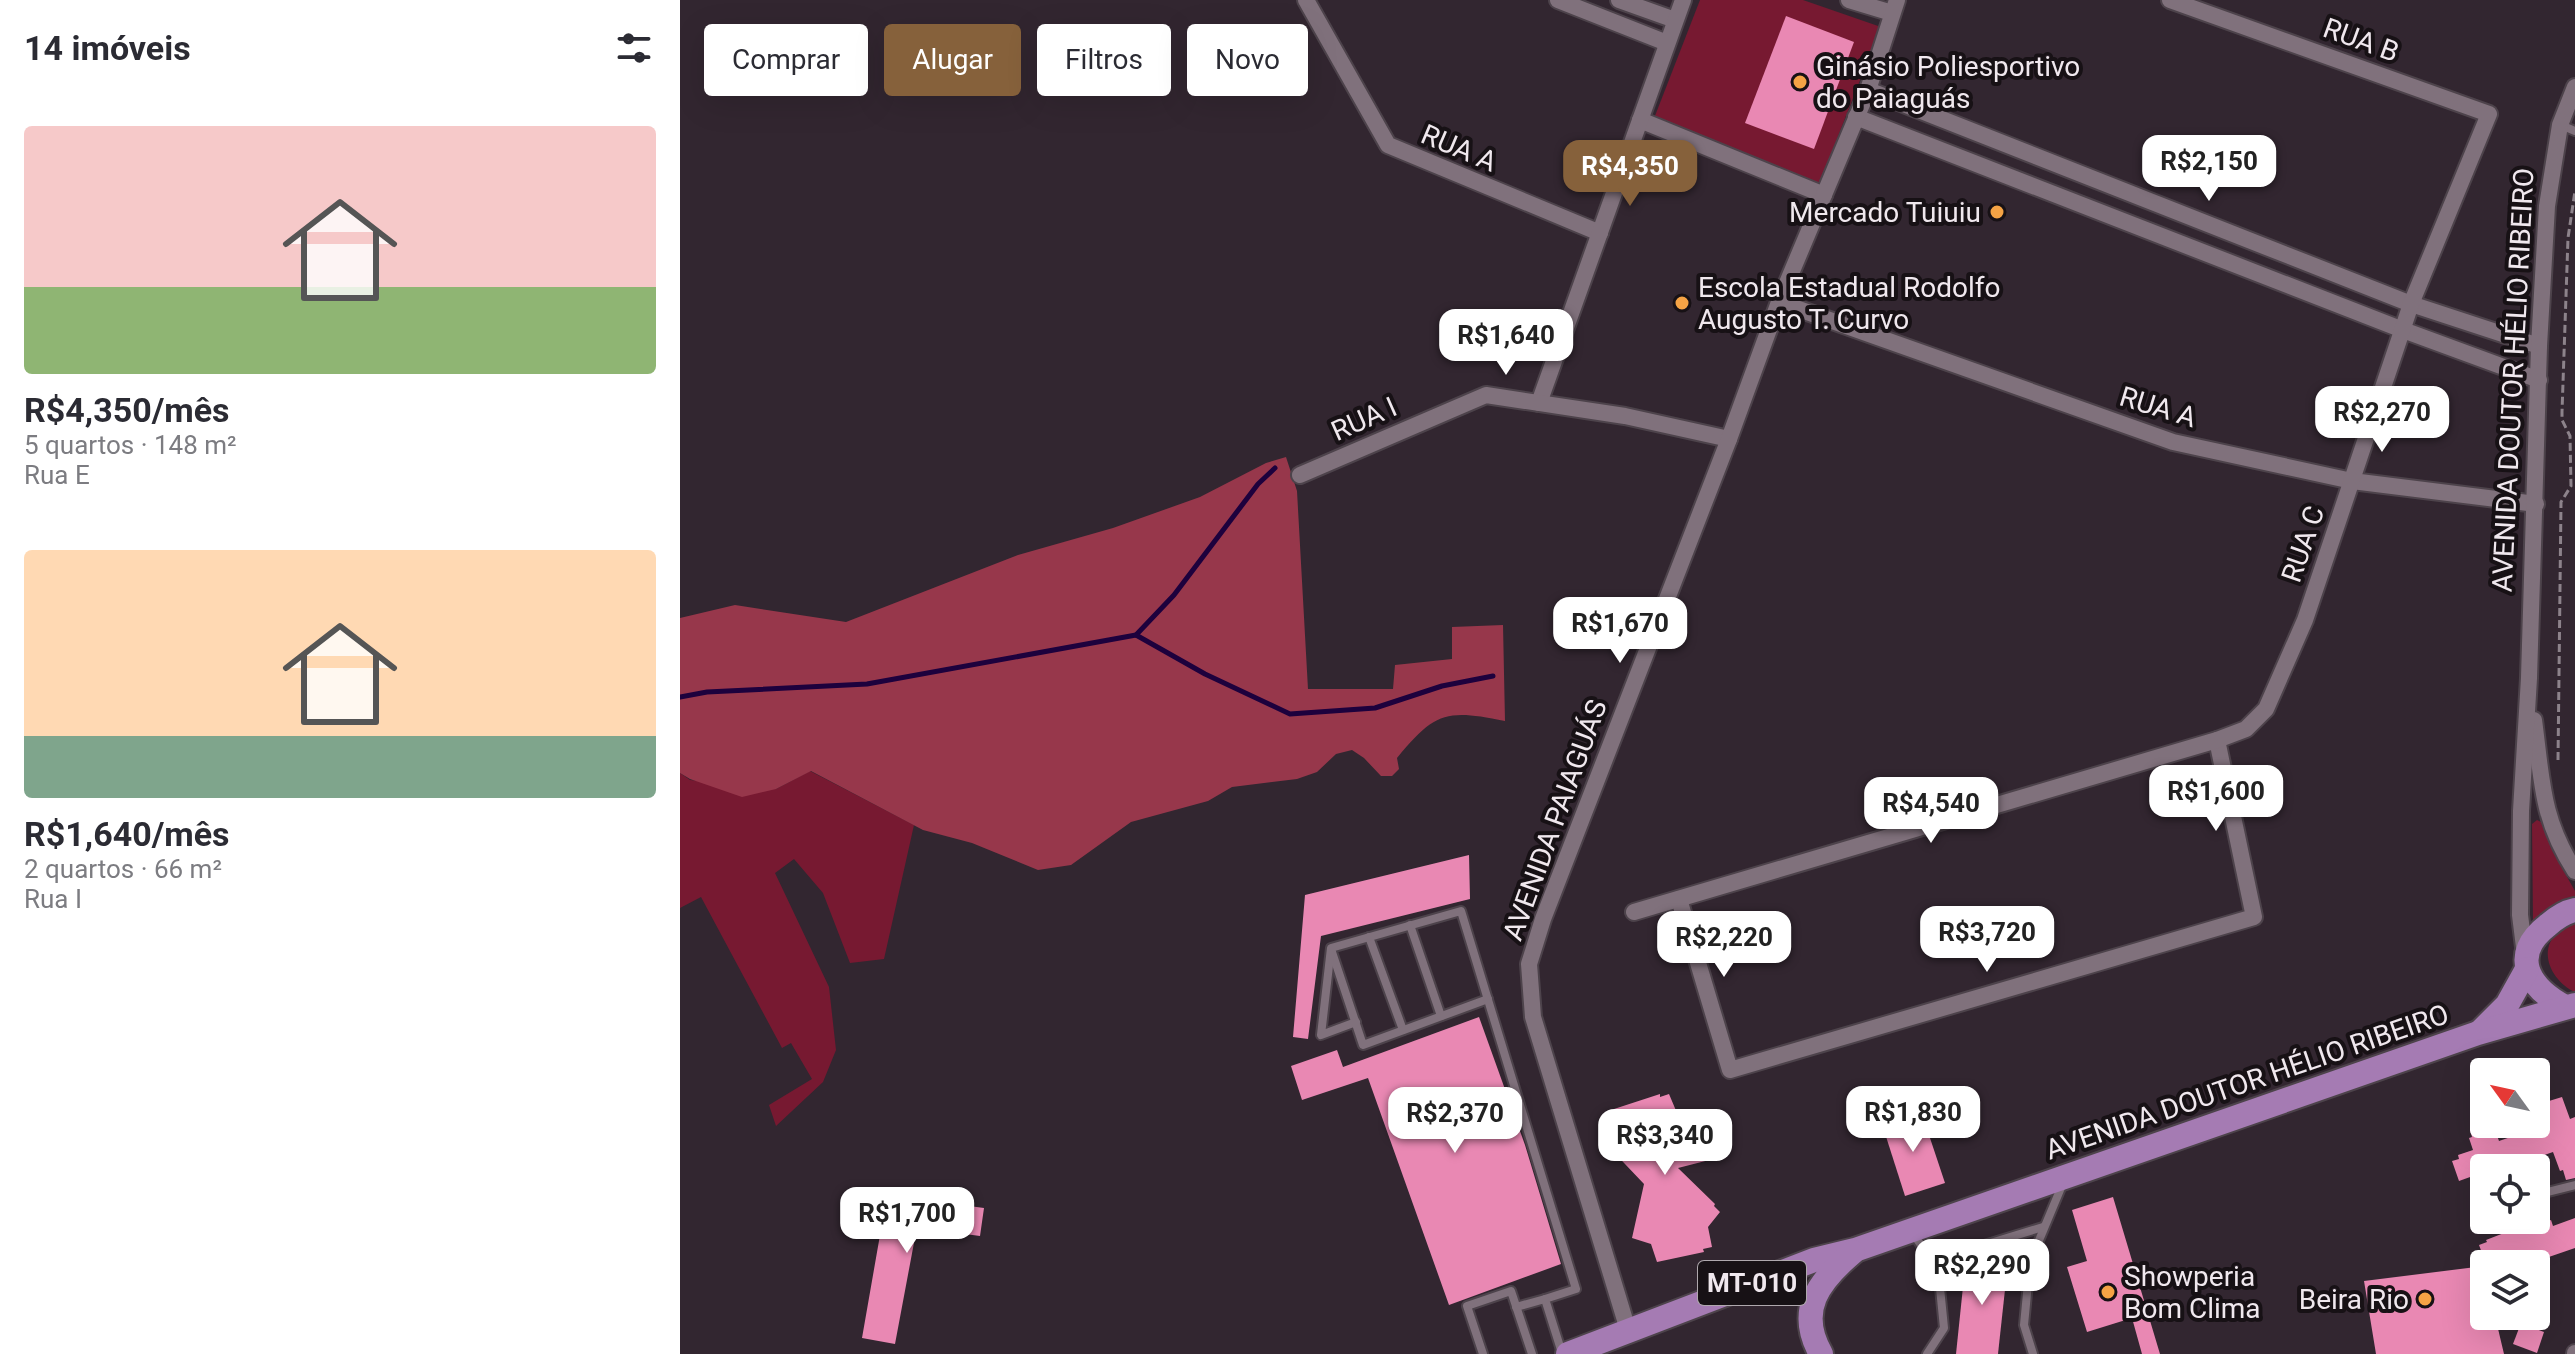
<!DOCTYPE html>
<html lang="pt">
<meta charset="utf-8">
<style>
body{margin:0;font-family:Roboto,sans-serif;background:#f7f7f7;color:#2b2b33;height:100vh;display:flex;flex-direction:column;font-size:30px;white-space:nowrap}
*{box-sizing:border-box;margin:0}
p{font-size:26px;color:#7c7c81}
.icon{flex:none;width:44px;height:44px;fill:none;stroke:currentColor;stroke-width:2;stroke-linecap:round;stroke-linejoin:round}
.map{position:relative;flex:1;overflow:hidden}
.side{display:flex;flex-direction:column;background:#fff;width:680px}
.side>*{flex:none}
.hud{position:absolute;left:24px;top:24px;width:760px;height:72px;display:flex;gap:16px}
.needle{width:52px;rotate:303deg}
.buttons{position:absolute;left:1790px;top:1058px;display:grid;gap:16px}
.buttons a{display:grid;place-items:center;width:80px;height:80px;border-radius:8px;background:#fff;box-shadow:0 8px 32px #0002;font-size:40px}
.price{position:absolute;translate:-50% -68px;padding:0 18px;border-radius:16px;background:#fff;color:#222;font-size:26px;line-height:52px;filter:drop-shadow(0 2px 4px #0008)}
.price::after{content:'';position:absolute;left:50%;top:48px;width:24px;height:18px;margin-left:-12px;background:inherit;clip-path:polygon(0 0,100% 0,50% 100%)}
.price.current{background:#86613b;color:#fff}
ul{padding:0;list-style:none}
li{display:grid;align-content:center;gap:16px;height:424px;padding:0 24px}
li span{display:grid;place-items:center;height:248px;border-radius:8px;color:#555}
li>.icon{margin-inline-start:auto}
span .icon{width:144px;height:144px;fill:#fffc;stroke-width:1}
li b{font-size:34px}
h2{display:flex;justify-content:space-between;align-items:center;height:96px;padding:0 24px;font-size:34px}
.tag{padding:0 28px;border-radius:8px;background:#fff;box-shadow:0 8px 32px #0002;font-size:28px;line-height:72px}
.tag.current{background:#86613b;color:#fff}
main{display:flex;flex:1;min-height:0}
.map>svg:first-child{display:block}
</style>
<main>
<section class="side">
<h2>14 imóveis<svg class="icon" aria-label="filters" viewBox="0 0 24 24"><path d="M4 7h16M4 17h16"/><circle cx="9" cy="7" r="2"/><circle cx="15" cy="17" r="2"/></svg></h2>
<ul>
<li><span style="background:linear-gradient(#f6c9c9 65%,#8fb573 0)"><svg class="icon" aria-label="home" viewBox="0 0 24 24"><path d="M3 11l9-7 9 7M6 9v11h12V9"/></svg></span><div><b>R$4,350/mês</b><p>5 quartos · 148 m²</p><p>Rua E</p></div></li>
<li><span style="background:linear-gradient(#ffd9b3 75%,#7fa58c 0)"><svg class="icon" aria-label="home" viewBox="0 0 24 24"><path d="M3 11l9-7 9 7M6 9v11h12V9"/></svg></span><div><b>R$1,640/mês</b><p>2 quartos · 66 m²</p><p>Rua I</p></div></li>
</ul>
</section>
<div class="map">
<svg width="1895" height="1354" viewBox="0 0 1895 1354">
<rect width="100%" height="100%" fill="#322630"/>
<g fill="#771931">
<polygon points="1020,0 1123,0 1201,27 1138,187 973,121"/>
<polygon points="130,771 234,825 204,959 170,963 143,893 114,859 95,873 149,987 156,1050 143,1082 96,1126 89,1105 132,1079 111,1043 102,1048 21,897 0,908 0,773 10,780 96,789"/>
<polygon points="1857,820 1861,822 1873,852 1895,891 1895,897 1874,906 1853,922 1852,824"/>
<path d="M1895,920v72c-22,-10 -39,-40 -17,-60 5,-5 12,-8 17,-12z"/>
</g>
<path fill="#97374b" d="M606,457l11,34 11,198h85l2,-24 57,-6v-32l51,-2 2,96c-59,-12 -70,-9 -108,37l2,11 -7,7h-11l-17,-18 -12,-8 -16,4 -19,18 -20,7 -65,8 -24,14 -77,21 -60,43 -33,5 -66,-27 -49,-13 -112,-59 -35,18 -34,8 -52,-18 -10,-6v-155l55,-13 111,17 172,-67 95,-27 87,-31 66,-34z"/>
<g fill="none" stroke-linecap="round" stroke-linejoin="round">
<g stroke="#1d013d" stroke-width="5">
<polyline points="456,635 494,595 578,484 595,468"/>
<polyline points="0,697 27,692 187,684 456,635 525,674 610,714 695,708 762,686 813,676"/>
</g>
</g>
<g fill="#e988b3">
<polygon points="1106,16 1174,42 1134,149 1065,123"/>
<polygon points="789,855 790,899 641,936 628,1039 613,1037 625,895"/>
<polygon points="799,1017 845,1145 881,1264 769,1305 688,1078 622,1100 611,1066 657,1050 663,1067"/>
<polygon points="980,1094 980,1097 989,1094 997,1113 1014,1118 1008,1150 1032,1143 1043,1148 1037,1158 998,1168 1035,1204 1034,1206 1040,1212 1028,1227 1032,1247 1023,1249 1024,1252 977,1262 971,1244 952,1238 964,1184 926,1144 938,1129 934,1109"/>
<polygon points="1882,1097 1890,1119 1895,1117 1895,1178 1886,1180 1883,1170 1880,1171 1873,1152 1826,1168 1804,1168 1804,1172 1779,1181 1772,1161 1779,1159 1778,1155 1793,1150 1789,1138 1792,1137 1790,1130 1813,1124 1819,1141 1863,1126 1859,1104"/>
<polygon points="1241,1111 1265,1183 1225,1196 1202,1124"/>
<polygon points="207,1195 304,1208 300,1236 240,1228 239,1233 236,1232 215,1344 182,1338"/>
<polygon points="1433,1197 1480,1354 1462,1354 1452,1318 1407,1332 1387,1267 1407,1261 1392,1210"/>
<polygon points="1895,1218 1895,1248 1863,1259 1865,1264 1806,1264 1799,1245 1807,1242 1806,1240 1824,1233 1820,1220 1862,1220 1863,1223 1871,1220 1873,1226"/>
<polygon points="1286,1258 1328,1262 1318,1354 1276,1354"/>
<polygon points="1804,1266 1804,1316 1815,1316 1824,1354 1696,1354 1684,1281"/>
<polygon points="1841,1323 1864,1332 1857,1353 1833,1344"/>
</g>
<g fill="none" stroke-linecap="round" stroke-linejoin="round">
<g stroke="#4d434b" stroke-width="12">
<g id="service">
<polyline points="1881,125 1895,131"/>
<polyline points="730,925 761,1016"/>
<polyline points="689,937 723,1030"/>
<polyline points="652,952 683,1045 808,999"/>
<polyline points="676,1022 641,1035 651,948 781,911 896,1289 865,1299 882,1353"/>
<polyline points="1856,1195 1895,1185"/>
<polyline points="1234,1235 1252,1261 1260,1288 1264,1328 1247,1354"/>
<polyline points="1252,1261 1363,1227"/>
<polyline points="836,1307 865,1299"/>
<polyline points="803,1354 787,1306 831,1291 852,1354"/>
<polyline points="1353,1354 1344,1325 1350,1262 1383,1183"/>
</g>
</g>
<g stroke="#4d434b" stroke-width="20">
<g id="minor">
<polyline points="626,0 708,145 920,233"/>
<polyline points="878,0 987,43"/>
<polyline points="939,0 995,20"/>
<polyline points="1169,0 1212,13"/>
<polyline points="1188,90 1731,304 1859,346"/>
<polyline points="1176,117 1723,330 1859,380"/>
<polyline points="960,120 1144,195"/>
<polyline points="1099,302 1493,442 1672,481 1856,504"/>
<polyline points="859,403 1003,0"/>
<polyline points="620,475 806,395 945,416 1049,439"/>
<path d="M1854,720c8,59 7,99 41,151"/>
<polyline points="999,899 1050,1070 1574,917 1537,740"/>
<polyline points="954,912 1537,740 1566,729 1586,709 1625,620 1731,304 1809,114 1490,0"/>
<polyline points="1845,955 1840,915 1841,811 1849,678 1859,346 1867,206 1880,125 1895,87"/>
<polyline points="948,1330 853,1017 849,964 863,919 1049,439 1099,302 1188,90 1217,0"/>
<polyline points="1895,1354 1895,1353"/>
</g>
</g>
<g stroke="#4d434b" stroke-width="28">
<g id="primary">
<path d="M1885,1007c-37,-20 -56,-52 -17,-82 8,-7 17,-13 27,-15"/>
<polyline points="1801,1031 1827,1005 1847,969"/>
<polyline points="888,1354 1134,1260 1175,1250 1798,1033 1895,1005"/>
<path d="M1141,1354c-25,-44 -2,-73 32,-102"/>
</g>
</g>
<polyline stroke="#8d838b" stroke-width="3" stroke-dasharray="8 4" stroke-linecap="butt" points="1878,760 1881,502 1891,486 1890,436 1882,420 1882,412 1888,238 1895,191"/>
<use href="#service" stroke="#80717c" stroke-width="8"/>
<use href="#minor" stroke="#80717c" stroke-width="16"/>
<use href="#primary" stroke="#a57bb3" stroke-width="24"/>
</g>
<g fill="#f5a345" stroke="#171115" stroke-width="3">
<circle cx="1120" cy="82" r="8"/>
<circle cx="1317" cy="212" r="8"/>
<circle cx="1002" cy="303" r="8"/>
<circle cx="1428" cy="1292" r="8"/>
<circle cx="1745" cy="1299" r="8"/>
</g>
<g text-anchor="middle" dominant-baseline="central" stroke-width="8" stroke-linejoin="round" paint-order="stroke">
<rect fill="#171115" stroke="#afa8ad" stroke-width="2" x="1018" y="1261" width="108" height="44" rx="6"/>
<g font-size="26" font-weight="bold" fill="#f0e8ee">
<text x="1072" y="1283">MT-010</text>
</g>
<g font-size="28" fill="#f0e8ee" stroke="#171115">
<text transform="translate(1681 40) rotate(20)">RUA B</text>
<text transform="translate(779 148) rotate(23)">RUA A</text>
<text transform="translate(1833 380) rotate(-87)">AVENIDA DOUTOR HÉLIO RIBEIRO</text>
<text transform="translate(1478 407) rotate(17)">RUA A</text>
<text transform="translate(684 419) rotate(-24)">RUA I</text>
<text transform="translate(1623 544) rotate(-71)">RUA C</text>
<text transform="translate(875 820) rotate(-70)">AVENIDA PAIAGUÁS</text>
<text transform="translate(1567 1082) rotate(-19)">AVENIDA DOUTOR HÉLIO RIBEIRO</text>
</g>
<g font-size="28" fill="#f0e8ee" stroke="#171115" text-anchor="start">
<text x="1136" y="66">Ginásio Poliesportivo<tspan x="1136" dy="32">do Paiaguás</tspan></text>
<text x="1301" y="212" text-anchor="end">Mercado Tuiuiu</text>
<text x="1018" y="287">Escola Estadual Rodolfo<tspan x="1018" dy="32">Augusto T. Curvo</tspan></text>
<text x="1444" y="1276">Showperia<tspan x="1444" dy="32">Bom Clima</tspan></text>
<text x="1729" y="1299" text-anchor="end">Beira Rio</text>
</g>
</g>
</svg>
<div class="buttons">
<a><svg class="needle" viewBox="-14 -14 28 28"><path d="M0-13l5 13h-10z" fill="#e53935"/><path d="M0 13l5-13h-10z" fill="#7c7c81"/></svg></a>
<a><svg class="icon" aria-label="locate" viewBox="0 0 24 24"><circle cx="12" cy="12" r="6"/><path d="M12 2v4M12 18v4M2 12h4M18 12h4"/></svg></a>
<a><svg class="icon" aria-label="layers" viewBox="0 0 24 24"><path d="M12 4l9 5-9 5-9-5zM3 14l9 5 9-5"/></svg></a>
</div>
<b class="price" style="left:1529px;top:203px">R$2,150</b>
<b class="price current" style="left:950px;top:208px">R$4,350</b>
<b class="price" style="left:826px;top:377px">R$1,640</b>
<b class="price" style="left:1702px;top:454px">R$2,270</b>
<b class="price" style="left:940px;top:665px">R$1,670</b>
<b class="price" style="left:1536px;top:833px">R$1,600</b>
<b class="price" style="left:1251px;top:845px">R$4,540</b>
<b class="price" style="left:1307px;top:974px">R$3,720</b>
<b class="price" style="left:1044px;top:979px">R$2,220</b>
<b class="price" style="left:1233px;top:1154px">R$1,830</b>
<b class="price" style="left:775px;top:1155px">R$2,370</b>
<b class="price" style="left:985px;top:1177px">R$3,340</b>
<b class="price" style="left:227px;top:1255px">R$1,700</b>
<b class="price" style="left:1302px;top:1307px">R$2,290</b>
<div class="hud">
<a class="tag">Comprar</a>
<a class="tag current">Alugar</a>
<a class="tag">Filtros</a>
<a class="tag">Novo</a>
</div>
</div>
</main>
